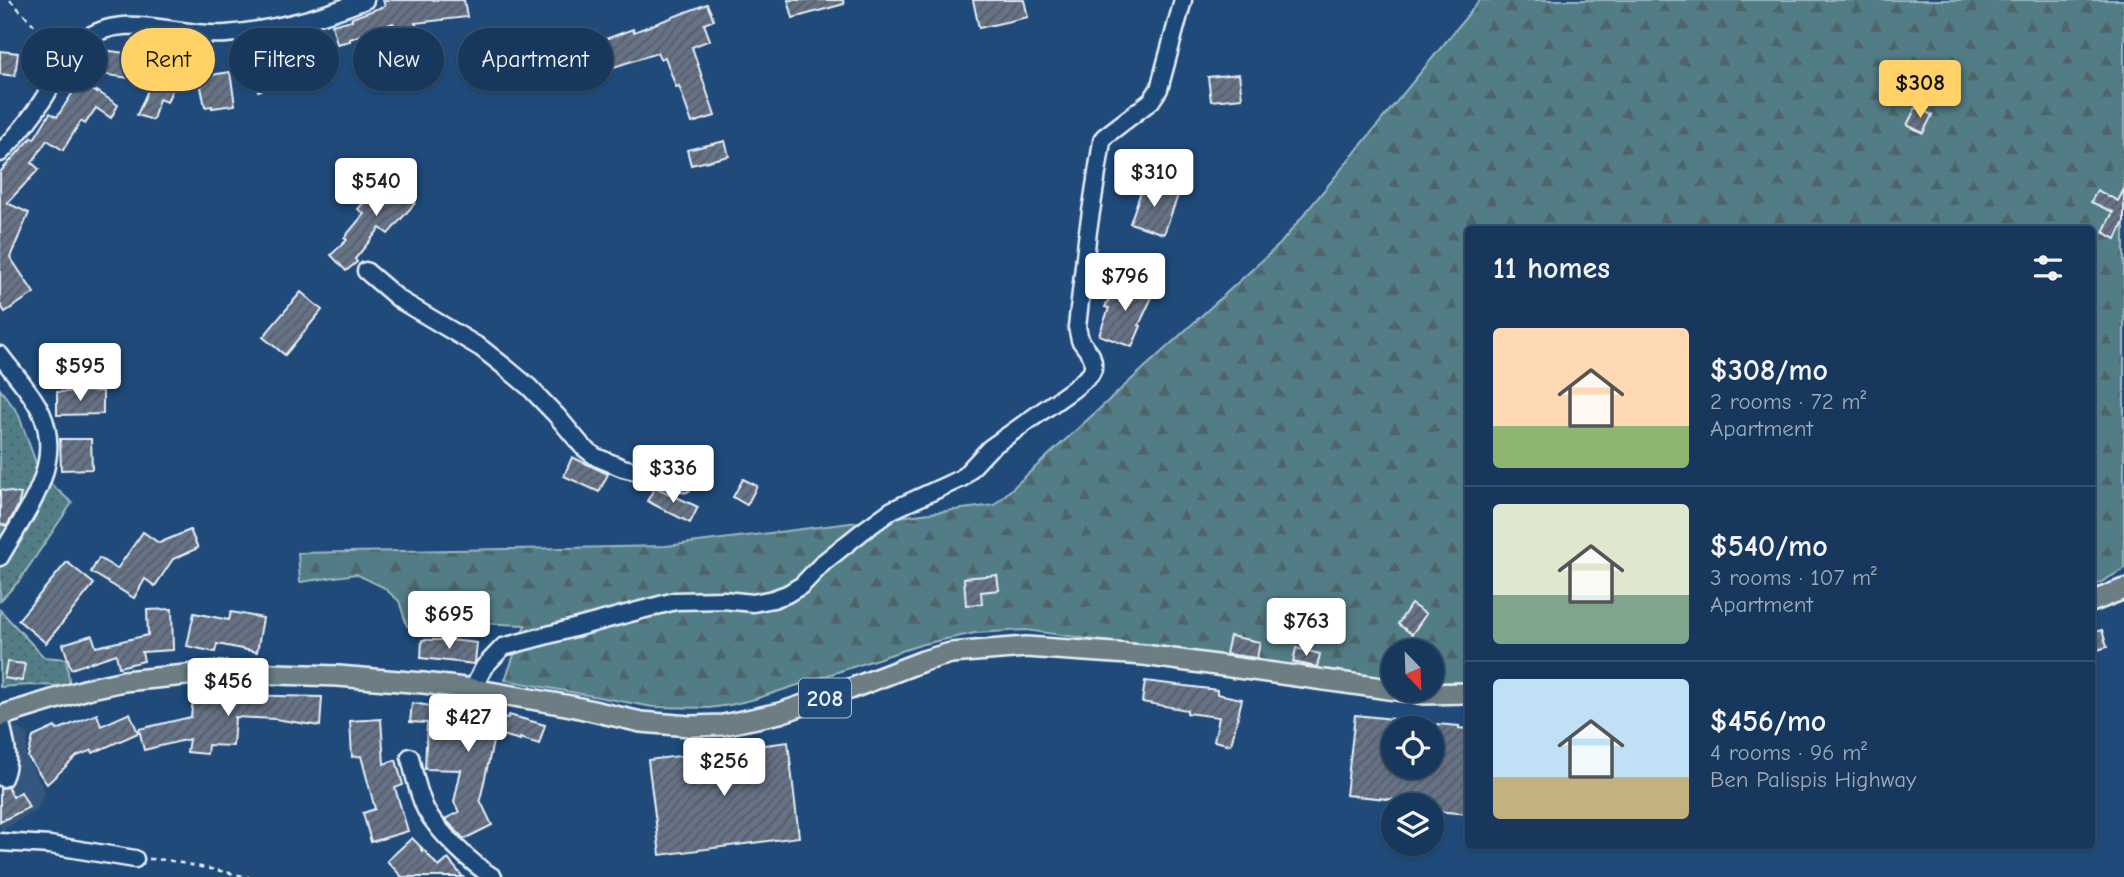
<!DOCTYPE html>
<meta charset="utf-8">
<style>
body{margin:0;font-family:"Comic Neue",sans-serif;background:#244365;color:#f1f3f6;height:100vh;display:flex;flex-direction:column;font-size:26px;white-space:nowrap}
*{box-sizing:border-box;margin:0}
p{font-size:23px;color:#9eacbb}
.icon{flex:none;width:38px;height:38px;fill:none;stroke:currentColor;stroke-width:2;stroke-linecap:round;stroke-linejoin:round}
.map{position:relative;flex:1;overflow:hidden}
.drawer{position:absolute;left:1465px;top:226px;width:630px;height:623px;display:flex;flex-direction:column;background:#17385c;border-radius:7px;box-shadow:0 2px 5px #0004,0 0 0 2px #365272}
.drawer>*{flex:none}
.guide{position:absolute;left:21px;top:28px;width:665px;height:63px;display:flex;gap:14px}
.needle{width:46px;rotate:157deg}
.buttons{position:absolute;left:1381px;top:639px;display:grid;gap:14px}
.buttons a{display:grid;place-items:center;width:63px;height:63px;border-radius:50%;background:#17385c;box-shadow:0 2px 5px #0004,0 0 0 2px #365272;font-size:35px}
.price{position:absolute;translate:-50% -60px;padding:0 16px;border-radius:7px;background:#fff;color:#222;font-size:23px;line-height:46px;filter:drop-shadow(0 2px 4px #0008)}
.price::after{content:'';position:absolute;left:50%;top:42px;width:21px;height:16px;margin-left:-10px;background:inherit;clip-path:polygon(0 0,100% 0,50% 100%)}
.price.active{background:#ffd166;color:#111}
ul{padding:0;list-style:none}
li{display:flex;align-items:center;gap:21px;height:175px;padding:0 28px}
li+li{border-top:2px solid #365272}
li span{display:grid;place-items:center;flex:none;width:196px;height:140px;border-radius:7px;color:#555}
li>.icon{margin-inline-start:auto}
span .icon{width:84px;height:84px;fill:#fffc;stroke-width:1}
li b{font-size:30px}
h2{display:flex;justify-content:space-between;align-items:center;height:84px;padding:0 28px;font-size:30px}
.tag{padding:0 24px;border-radius:32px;background:#17385c;box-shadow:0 2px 5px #0004,0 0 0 2px #365272;font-size:24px;line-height:63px}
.tag.active{background:#ffd166;color:#111}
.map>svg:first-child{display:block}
</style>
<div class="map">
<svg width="2124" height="877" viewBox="0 0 2124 877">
<defs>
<pattern id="grass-dots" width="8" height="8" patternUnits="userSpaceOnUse" patternTransform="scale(1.75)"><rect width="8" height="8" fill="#527d86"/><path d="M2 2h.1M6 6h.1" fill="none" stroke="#4d656b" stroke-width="1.8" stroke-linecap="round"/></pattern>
<pattern id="forest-firs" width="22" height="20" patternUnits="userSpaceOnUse" patternTransform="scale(1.75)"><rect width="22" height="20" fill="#527d86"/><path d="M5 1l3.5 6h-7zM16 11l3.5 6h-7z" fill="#4d656b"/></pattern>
<pattern id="building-hatch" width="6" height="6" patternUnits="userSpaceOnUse" patternTransform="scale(1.75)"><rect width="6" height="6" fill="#667285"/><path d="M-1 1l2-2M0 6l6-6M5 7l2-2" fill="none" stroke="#565d68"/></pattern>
</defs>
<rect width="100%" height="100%" fill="#1f4a7a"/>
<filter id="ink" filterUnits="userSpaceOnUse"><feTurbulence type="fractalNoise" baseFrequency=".0143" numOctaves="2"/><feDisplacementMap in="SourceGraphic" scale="14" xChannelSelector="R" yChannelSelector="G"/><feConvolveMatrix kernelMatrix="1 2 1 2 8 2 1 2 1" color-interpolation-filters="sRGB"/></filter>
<g filter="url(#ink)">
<polygon fill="#34567d" points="15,727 28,734 26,757 45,791 38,809 0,832 0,732"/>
<g fill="url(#grass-dots)" stroke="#9db7bf" stroke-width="2">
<polygon points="0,389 18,413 40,474 72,503 19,581 0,601"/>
<polygon points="0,610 44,657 66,659 70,686 32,685 0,687"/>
</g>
<polygon fill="url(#forest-firs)" stroke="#9db7bf" stroke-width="2" points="1480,0 2124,0 2124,569 2091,588 2091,229 1468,229 1468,682 1432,683 1432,651 1393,651 1393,679 1335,674 1026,630 975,633 923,644 755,699 730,705 709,708 653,707 505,680 525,625 429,621 407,626 399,601 383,587 356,574 300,582 298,553 666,546 994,505 1280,244"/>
<g fill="url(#building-hatch)" stroke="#e8f1f8" stroke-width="2">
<polygon points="383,0 464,0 467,17 415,23 424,41 406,50 393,23 350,39 350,41 337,44 332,25 352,20 352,18 385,6"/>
<polygon points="788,0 843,0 844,4 793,18"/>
<polygon points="973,0 1024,0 1028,17 979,28"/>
<polygon points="707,4 714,20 704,24 710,40 692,47 715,116 692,123 679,86 676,87 665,57 660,59 657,53 595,73 586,46 633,29 634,32"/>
<polygon points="573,39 580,56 553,67 547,50"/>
<polygon points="267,46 271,63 266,64 273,87 258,91 246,51"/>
<polygon points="103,50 133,54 129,78 100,74"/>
<polygon points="0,51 18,53 15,76 0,74"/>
<polygon points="308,56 312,75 297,78 293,59"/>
<polygon points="230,72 235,105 212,108 212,106 205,107 199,77"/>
<polygon points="1239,74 1242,98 1211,101 1208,77"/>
<polygon points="72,75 97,93 97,91 118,105 111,118 96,108 85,124 81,121 63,150 47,140 32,163 39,169 7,203 29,213 10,257 34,293 5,312 0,304 0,172 32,137 34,139 50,113 57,117 72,94 63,87"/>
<polygon points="153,79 173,88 167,102 159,99 153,120 137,115"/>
<polygon points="1916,107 1932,115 1923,133 1907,125"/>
<polygon points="725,141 729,156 691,165 687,150"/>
<polygon points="390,172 414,193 410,198 415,203 388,234 380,228 355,259 357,262 346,271 331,255 347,240 344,238 364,214 358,209"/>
<polygon points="1144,183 1178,195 1164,234 1130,223"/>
<polygon points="2124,189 2124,222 2116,239 2103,232 2113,212 2091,202 2097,190 2118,201"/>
<polygon points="1118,279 1153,295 1139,325 1141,326 1132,347 1099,335 1109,308 1105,307"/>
<polygon points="301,292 322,310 285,355 263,337"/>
<polygon points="103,391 103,414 57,415 57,392"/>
<polygon points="60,439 91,439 92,469 61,470"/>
<polygon points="572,457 608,474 599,492 564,476"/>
<polygon points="743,479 757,486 747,505 733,497"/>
<polygon points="655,487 698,507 690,523 647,501"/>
<polygon points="0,490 21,494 18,506 7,526 0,524"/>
<polygon points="190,530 198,548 173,559 155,586 145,579 134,598 91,572 99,558 117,569 143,532 159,543"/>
<polygon points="67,562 94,584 46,643 18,620"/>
<polygon points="997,575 999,590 981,592 982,604 966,605 964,578"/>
<polygon points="1411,604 1426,614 1412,634 1398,624"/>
<polygon points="172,609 173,650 142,652 144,661 119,667 116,654 71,669 63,644 92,635 96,647 148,635 147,610"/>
<polygon points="231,612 263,618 257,652 217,644 215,652 187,646 194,613 229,620"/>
<polygon points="2102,630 2107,647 2091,652 2091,633"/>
<polygon points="1230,636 1260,642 1257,658 1226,654"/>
<polygon points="422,640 450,640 477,643 475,662 474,664 421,658"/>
<polygon points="1296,648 1320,654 1317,667 1293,662"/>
<polygon points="7,662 25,664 22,681 4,678"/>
<polygon points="1145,681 1217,690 1217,694 1242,699 1231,745 1214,741 1219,717 1187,713 1187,710 1142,702"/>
<polygon points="194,690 218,692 218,690 237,691 236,695 322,697 320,726 275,719 235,717 233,746 208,745 207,754 187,752 189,739 144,750 139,729 191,717"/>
<polygon points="412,703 508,718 509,715 545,725 539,744 520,738 520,740 495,733 480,800 492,825 464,839 445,819 459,812 454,802 461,770 425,769 427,723 410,722"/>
<polygon points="130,713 138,733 93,753 92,750 77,756 47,784 28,757 33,737 55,727 57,730 97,714 101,726"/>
<polygon points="1355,715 1393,719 1393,766 1432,766 1437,724 1459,726 1459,728 1468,729 1468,814 1436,811 1437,805 1397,805 1397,800 1346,795"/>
<polygon points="381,719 384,764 396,760 403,785 395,788 408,831 371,842 363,813 375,809 361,756 352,757 350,721"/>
<polygon points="788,742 799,837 660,855 648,760"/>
<polygon points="8,787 13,797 21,792 29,807 0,822 0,788"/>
<polygon points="412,838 420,846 422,852 422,848 439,867 448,859 463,877 402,877 387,861"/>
</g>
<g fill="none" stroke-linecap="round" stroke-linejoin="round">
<g stroke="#e8f1f8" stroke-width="21">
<g id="minor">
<path d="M0,153c17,-17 33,-37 46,-58 10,-18 19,-39 35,-53 43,-34 96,-4 145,-8 48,-4 94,-16 139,-34"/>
<polyline points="366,271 400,300 481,348 505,367 529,387 557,416 583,447 596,457 623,468 684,483"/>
<path d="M0,355c14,19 31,36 41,57 24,53 -16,101 -41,145"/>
<polyline points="473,689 484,667 503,647 675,601 723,600 753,603 773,599 787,594 802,585 824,562 863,531 892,510 962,478 990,448 1072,390 1090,375 1093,369 1093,362 1091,355 1080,340 1077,327 1088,231 1102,141 1104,137 1151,101 1159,89 1183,0"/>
<path d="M0,718c4,20 12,41 3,60"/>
<path d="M410,757c4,17 8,37 16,53 13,23 45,53 67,67"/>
<polyline points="0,842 50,845 135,859"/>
</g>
</g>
<g stroke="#e8f1f8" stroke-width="24">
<g id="major">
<polyline points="2091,602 2124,589"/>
<polyline points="0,716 91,688 124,681 217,672 338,676 423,683 473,689 571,706 641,722 690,726 723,725 780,713 850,689 923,661 951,653 1026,647 1144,655 1425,694 1468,693"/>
</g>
</g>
<g stroke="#e8f1f8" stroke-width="2.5" stroke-dasharray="5 5" stroke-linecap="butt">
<polyline points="10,0 34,25 62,42"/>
<polyline points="149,859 167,860 249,877"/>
</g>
<use href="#minor" stroke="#1f4a7a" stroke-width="16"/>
<use href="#major" stroke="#6c7e84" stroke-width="19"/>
</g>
</g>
<g text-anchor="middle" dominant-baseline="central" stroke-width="5" stroke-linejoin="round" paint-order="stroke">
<rect fill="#1f4a7a" stroke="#acbfd2" stroke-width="2" x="799" y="678.5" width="52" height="39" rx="5"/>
<g font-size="23" font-weight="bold" fill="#e8f1f8">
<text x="825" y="698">208</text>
</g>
</g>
</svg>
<div class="buttons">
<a><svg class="needle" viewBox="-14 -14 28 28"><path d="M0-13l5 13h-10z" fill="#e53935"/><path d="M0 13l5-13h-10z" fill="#9eacbb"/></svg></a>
<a><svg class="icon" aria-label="locate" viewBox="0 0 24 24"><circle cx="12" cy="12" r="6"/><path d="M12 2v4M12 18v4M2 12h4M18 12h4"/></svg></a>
<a><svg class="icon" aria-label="layers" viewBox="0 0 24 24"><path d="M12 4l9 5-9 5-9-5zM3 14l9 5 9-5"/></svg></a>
</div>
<b class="price active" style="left:1920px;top:120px">$308</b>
<b class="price" style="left:1154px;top:209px">$310</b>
<b class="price" style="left:376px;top:218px">$540</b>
<b class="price" style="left:1125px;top:313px">$796</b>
<b class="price" style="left:80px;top:403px">$595</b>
<b class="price" style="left:673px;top:505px">$336</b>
<b class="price" style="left:449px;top:651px">$695</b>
<b class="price" style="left:1306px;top:658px">$763</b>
<b class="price" style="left:228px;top:718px">$456</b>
<b class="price" style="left:468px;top:754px">$427</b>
<b class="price" style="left:724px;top:798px">$256</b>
<div class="guide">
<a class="tag">Buy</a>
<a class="tag active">Rent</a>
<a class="tag">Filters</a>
<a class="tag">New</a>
<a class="tag">Apartment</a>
</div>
<section class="drawer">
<h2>11 homes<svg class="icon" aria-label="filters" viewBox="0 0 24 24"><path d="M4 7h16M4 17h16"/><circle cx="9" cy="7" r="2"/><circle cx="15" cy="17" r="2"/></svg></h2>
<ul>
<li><span style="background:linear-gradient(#ffd9b3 70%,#8fb573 0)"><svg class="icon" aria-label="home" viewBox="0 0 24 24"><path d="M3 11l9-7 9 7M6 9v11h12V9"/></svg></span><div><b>$308/mo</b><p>2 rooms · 72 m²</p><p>Apartment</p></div></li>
<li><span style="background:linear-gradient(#dfe7d0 65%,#7fa58c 0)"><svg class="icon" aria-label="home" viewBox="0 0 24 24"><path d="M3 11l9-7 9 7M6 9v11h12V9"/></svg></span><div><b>$540/mo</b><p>3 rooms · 107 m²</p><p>Apartment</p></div></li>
<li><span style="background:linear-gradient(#bfe0f5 70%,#c2b280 0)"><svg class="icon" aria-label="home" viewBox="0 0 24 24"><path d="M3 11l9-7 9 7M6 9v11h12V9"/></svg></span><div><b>$456/mo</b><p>4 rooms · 96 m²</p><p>Ben Palispis Highway</p></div></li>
</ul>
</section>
</div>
